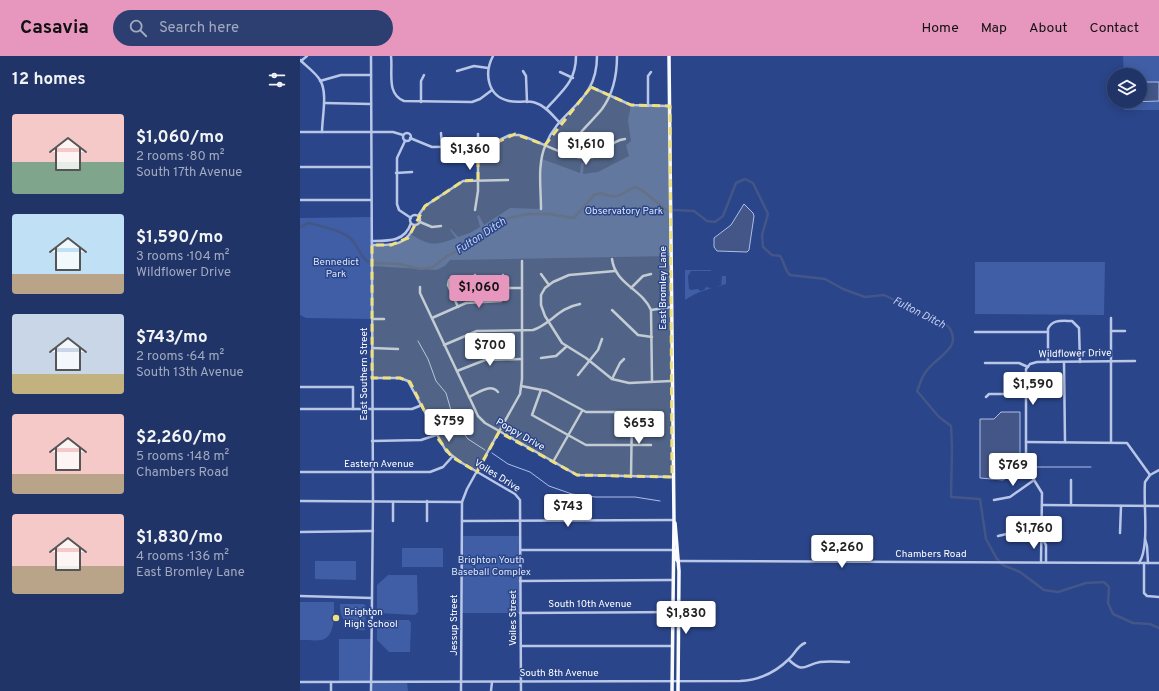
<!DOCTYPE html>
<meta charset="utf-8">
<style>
body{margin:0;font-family:Overpass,sans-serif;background:#2d3f70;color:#f1f3f6;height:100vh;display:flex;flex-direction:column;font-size:15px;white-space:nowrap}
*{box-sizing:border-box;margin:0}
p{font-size:13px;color:#a2aac0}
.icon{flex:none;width:22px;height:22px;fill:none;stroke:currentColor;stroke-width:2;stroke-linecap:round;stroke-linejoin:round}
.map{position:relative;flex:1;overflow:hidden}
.side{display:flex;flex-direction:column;background:#203467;width:300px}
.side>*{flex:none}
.controls{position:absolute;left:807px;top:12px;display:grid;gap:8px}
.controls a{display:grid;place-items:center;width:40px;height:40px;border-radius:50%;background:#203467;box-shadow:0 2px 10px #0003,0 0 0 1px #3d4f7b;font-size:20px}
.price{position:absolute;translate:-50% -34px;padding:0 9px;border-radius:4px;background:#fff;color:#222;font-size:13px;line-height:26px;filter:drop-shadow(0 1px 2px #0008)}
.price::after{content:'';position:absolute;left:50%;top:24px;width:12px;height:9px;margin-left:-6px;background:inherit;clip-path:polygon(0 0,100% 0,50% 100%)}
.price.current{background:#e797bd;color:#111}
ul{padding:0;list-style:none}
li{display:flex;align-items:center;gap:12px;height:100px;padding:0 12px}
li span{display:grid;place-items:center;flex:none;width:112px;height:80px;border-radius:4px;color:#555}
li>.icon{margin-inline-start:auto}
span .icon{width:48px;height:48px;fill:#fffc;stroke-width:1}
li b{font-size:17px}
h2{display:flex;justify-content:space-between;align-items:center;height:48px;padding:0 12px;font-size:17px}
header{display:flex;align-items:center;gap:24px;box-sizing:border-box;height:56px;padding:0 20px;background:#e797bd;color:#111}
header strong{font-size:19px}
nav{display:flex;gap:22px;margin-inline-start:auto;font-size:14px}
.search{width:280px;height:36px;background:#2d3f70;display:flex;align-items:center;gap:10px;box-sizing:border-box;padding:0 14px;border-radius:22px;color:#a2aac0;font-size:15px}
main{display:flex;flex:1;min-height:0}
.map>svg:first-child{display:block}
</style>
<header>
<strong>Casavia</strong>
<div class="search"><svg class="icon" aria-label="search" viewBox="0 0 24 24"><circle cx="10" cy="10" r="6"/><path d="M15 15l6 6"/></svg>Search here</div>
<nav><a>Home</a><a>Map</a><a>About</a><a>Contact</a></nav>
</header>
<main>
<section class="side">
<h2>12 homes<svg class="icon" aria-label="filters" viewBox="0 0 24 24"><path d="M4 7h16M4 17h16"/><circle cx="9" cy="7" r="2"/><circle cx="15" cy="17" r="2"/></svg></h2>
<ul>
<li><span style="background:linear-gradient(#f6c9c9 60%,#7fa58c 0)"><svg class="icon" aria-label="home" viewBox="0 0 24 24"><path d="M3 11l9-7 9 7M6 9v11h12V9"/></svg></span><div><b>$1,060/mo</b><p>2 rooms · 80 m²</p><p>South 17th Avenue</p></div></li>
<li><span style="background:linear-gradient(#bfe0f5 75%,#b9a48a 0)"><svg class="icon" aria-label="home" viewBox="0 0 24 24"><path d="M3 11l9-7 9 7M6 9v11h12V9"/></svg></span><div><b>$1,590/mo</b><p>3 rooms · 104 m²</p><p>Wildflower Drive</p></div></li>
<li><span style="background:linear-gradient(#c9d6e8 75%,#c2b280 0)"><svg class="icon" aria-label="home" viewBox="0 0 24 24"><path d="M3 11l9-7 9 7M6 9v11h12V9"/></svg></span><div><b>$743/mo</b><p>2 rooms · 64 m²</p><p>South 13th Avenue</p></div></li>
<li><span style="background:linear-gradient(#f6c9c9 75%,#b9a48a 0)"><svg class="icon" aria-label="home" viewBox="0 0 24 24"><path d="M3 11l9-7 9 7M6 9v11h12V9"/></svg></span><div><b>$2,260/mo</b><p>5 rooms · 148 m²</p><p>Chambers Road</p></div></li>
<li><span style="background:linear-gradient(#f6c9c9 65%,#b9a48a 0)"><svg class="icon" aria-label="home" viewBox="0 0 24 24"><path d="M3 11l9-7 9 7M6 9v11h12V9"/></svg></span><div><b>$1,830/mo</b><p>4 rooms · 136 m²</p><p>East Bromley Lane</p></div></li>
</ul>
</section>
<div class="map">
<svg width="859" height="635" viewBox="0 0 859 635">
<rect width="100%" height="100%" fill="#2a4589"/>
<g fill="#3f5ea5">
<polygon points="823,0 859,0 859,26 841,26 840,19 824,19"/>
<polygon points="824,45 836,47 859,45 859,54 824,54"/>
<path d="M331,49l39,1 2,150 -222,4 -5,6 -9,4 -64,-4v53l-66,-1 -6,-3v-97l72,-1v28l25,-1 13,-10c21,12 23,12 46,4l-6,-8 1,-1 7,8 12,-4 10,-6 -3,-11 2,-1 5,10 26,-17 31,1 1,-50 38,14 1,-10h3l-1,11 15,-2 31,-16 -3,-11 5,-4 -3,-21z"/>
<polygon points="675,206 805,206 804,259 675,258"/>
<path d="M385,214h26v1h-20l-3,5 1,13 2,1 7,-1 2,2 4,-1 2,-3 5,1 10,-2 1,-10h-5h9v8c-14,4 -28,7 -41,16z"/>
<polygon points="162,480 221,480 220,557 162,557"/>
<rect x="102" y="492" width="41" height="19"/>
<polygon points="15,505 56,505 56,524 15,523"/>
<polygon points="88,519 117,519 118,556 115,559 77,557 77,529"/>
<path d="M0,546h34c0,11 2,34 -12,38 -6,1 -15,0 -22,0z"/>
<path d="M40,548h24l2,3 -1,23c-15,2 -26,-11 -25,-26z"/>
<polygon points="86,564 109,564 111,567 110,596 89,596 77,584 77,566"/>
<polygon points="39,583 72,583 71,626 107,626 108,635 71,635 71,626 39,626"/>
</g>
<g fill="#435687" stroke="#adbfe8">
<polygon points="840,26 859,26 859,45 831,46 830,45 840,45 840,36 843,33 840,30"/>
<polygon points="444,148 453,157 454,160 449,194 447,196 417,195 414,191 414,182 431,169"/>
<polygon points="701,356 720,356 720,412 703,424 680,422 680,363 694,363"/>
</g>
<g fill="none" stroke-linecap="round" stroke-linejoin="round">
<g stroke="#adbfe8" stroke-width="1">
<polyline points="118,285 128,303 136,325 146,337 152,358 158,370 168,383 185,394"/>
<polyline points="192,397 208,408 230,416 249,430 272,438 295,441 335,441 360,445"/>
<polyline points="730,411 791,411"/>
</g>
<g stroke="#435687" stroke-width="2.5">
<path d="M374,154l20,1 13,10 8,1 8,-6 13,-33 9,-4 8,4 15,31 -6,21 1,12 9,8 8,1c5,6 4,14 10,19l35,4 18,10 22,8 19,-2 64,31c17,23 -14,31 -23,47 -4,5 -5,12 -8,18l22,26 12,9 1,21 -1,50 29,2 6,40 11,20 6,6 17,7 24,18 14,2 28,-9 18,-1 5,5 -1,16 5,11 20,9 17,1 9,4"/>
<path d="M0,171l9,-4c13,4 35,7 44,18 6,7 7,15 15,21"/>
<path d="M75,207l24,1 22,5 12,-2 14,-11 30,-15 32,-23 18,-4h22l25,4 20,-23 7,-2c16,7 19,2 33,-6l8,3 24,20"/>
</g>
<g stroke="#b8c6e8" stroke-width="2.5">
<polyline points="71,0 73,446 71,635"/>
<path d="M91,0c2,16 -5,38 13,45l68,1 8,-3 12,-9"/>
<path d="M193,0c-9,17 -6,40 16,45 9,2 18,-1 27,2 10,3 17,13 24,20"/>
<path d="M0,4c6,6 15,12 20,20 8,13 2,37 2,52"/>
<polyline points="1,5 7,0"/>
<polyline points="157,15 174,10 188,12"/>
<polyline points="223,15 226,20 227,46"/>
<polyline points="260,16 273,22"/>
<polyline points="20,25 41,19 71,19"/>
<polyline points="291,31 331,49 370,50"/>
<polyline points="121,46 121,25 124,19"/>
<polyline points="24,47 71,48"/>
<polyline points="348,50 348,20 351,16"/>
<path d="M246,53c16,-18 30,-27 30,-53"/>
<polyline points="0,76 93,76 103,79"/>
<circle cx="107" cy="81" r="4"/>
<polyline points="141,77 142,91"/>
<path d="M110,82l22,9 55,-1 23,-11h9c20,5 55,28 74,22 13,-3 18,-17 32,-18"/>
<polyline points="105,85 97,102 97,148 99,154 111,162"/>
<path d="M268,98c8,-21 21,-29 34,-45 11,-15 15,-34 15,-53"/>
<polyline points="0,111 71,111"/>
<polyline points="96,117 112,116"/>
<polyline points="0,144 71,144"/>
<path d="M241,153c0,-21 -4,-46 5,-65 15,-37 51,-40 51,-88"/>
<polyline points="175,154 178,135 178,78"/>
<circle cx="115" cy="164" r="5"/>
<polyline points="118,160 125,150 163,125 208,124"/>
<polyline points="120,166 132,171 141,170"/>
<path d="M72,185c16,0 33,1 39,-18"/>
<path d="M72,189c21,0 33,2 43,-20"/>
<path d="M312,203c3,25 30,30 39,51l1,71"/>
<polyline points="315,215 269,219 253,226 245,232 241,239 241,249 245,260 262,287 286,302 312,323 329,327 371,325"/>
<polyline points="241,218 249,229"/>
<polyline points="175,219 175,246"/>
<polyline points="149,224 148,229 158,251"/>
<polyline points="120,231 120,237 172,347 178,360 185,367 277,419 372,421"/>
<polyline points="204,232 222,232"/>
<polyline points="331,232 343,220 351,218"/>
<polyline points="312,254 338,279 352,281"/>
<polyline points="351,254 371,251"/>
<polyline points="132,262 166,247 201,245 204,238 203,219"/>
<polyline points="72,263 84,263"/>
<polyline points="811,275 825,275"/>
<polyline points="675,276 747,276"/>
<path d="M144,289l33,-14 56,-1c18,-6 25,-22 47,-26"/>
<polyline points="72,292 98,293"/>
<polyline points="241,302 256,300 267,290"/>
<path d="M748,306v-33c4,-10 14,-8 24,-8l7,7 1,34"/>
<polyline points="764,306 765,386"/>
<polyline points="685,307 719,307 728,311"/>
<polyline points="157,315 185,304 222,303"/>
<polyline points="278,319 298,294 302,283"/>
<polyline points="72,322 100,322 108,325 146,395 162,407 215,438 220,444 221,635"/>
<polyline points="312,323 320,307 324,303"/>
<polyline points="221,330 247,335 286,356 351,356"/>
<polyline points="0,331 53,331 53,353"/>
<polyline points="241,334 232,359 286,389 351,389"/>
<path d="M169,341c9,-4 21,-14 29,-5"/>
<polyline points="686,341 689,338 725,338"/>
<polyline points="0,353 112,353 122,349"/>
<polyline points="72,385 121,384 136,379"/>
<polyline points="726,386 827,387 850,419"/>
<polyline points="811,386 811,262"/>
<polyline points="253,406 282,355"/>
<polyline points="0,416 130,416 143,411 152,401"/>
<polyline points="331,421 332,356"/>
<polyline points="694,444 710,441 734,424"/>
<polyline points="0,445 162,446"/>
<polyline points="742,449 859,450"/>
<polyline points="771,449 771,424"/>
<polyline points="93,465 93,446"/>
<polyline points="127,465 127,445"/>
<polyline points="162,465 374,464"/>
<polyline points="0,476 73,475"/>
<polyline points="820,477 821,450"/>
<polyline points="698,480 711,477 742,477"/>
<polyline points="845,483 847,490 848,507"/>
<polyline points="743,484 746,489 746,506"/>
<polyline points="221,494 373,494"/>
<polyline points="378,505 859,507"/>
<polyline points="741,506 742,437 726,411 726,313 730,308 737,306 835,305"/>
<path d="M839,507c11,-16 4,-60 6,-81l5,-7 9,-5"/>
<polyline points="844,507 844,537 847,540 859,541"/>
<polyline points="220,525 372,524"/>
<polyline points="0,540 72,542"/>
<polyline points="220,557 383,556"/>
<polyline points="221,590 372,590"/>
<path d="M489,604c15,14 15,5 31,2 9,-1 20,0 29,0"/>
<path d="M0,626l440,-1c19,-1 36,-9 49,-22 6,-5 8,-13 16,-16"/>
<polyline points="31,635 31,626"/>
<polyline points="161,635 162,446 167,433 220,338 222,323 222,205"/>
<polyline points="191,635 192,626"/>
</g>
<g stroke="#fafbfe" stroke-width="3.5">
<polyline points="369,0 374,464 372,635"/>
<polyline points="375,467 379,515 378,635"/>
<polyline points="375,494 376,503 378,505"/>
</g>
</g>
<path fill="#efe080" fill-opacity="0.2" stroke="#efe080" stroke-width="3" stroke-dasharray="8 5" stroke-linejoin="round" d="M291,31l40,18 39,1 2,371 -95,-2 -78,-43 -22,40 -25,-15 -13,-17 -29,-58 -10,-4h-28v-133h19l17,-7 17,-32 38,-25 15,-1v-33l13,-2 24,-11 30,11z"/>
<circle fill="#efe080" stroke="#2a4589" stroke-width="1.5" cx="36" cy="562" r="4"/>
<g text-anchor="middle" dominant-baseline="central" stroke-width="3" stroke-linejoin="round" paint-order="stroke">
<g font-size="10" fill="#dce4f7" stroke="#2a4589">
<text x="324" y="155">Observatory Park</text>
<text x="36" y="206">Bennedict<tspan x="36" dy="12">Park</tspan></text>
<text x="191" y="504">Brighton Youth<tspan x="191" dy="12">Baseball Complex</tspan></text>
</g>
<g font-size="10" fill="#fff" stroke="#2a4589">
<text transform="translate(363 232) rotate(-90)">East Bromley Lane</text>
<text transform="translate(775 298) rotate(-1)">Wildflower Drive</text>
<text transform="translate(64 318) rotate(-90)">East Southern Street</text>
<text transform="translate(220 379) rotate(30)">Poppy Drive</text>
<text x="79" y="408">Eastern Avenue</text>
<text transform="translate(197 420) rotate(32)">Voiles Drive</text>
<text x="631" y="498">Chambers Road</text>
<text x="290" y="548">South 10th Avenue</text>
<text transform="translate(213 562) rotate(-90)">Voiles Street</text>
<text transform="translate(154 569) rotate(-90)">Jessup Street</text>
<text x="259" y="617">South 8th Avenue</text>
</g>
<g font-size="10" fill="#fff" stroke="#2a4589" text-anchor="start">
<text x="44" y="556">Brighton<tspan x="44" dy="12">High School</tspan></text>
</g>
<g font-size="11" font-style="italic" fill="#c4d1f0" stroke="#2a4589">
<text transform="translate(181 180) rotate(-33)">Fulton Ditch</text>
<text transform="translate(619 257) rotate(27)">Fulton Ditch</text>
</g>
</g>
</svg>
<div class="controls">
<a><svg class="icon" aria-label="layers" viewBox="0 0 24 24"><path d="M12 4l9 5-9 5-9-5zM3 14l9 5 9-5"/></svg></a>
</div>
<b class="price" style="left:286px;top:110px">$1,610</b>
<b class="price" style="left:170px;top:115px">$1,360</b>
<b class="price current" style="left:179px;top:253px">$1,060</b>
<b class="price" style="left:190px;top:311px">$700</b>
<b class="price" style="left:733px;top:350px">$1,590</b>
<b class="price" style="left:149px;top:387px">$759</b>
<b class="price" style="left:339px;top:389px">$653</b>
<b class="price" style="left:713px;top:431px">$769</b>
<b class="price" style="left:268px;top:472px">$743</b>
<b class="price" style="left:734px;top:494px">$1,760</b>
<b class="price" style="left:542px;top:513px">$2,260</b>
<b class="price" style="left:386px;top:579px">$1,830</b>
</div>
</main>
